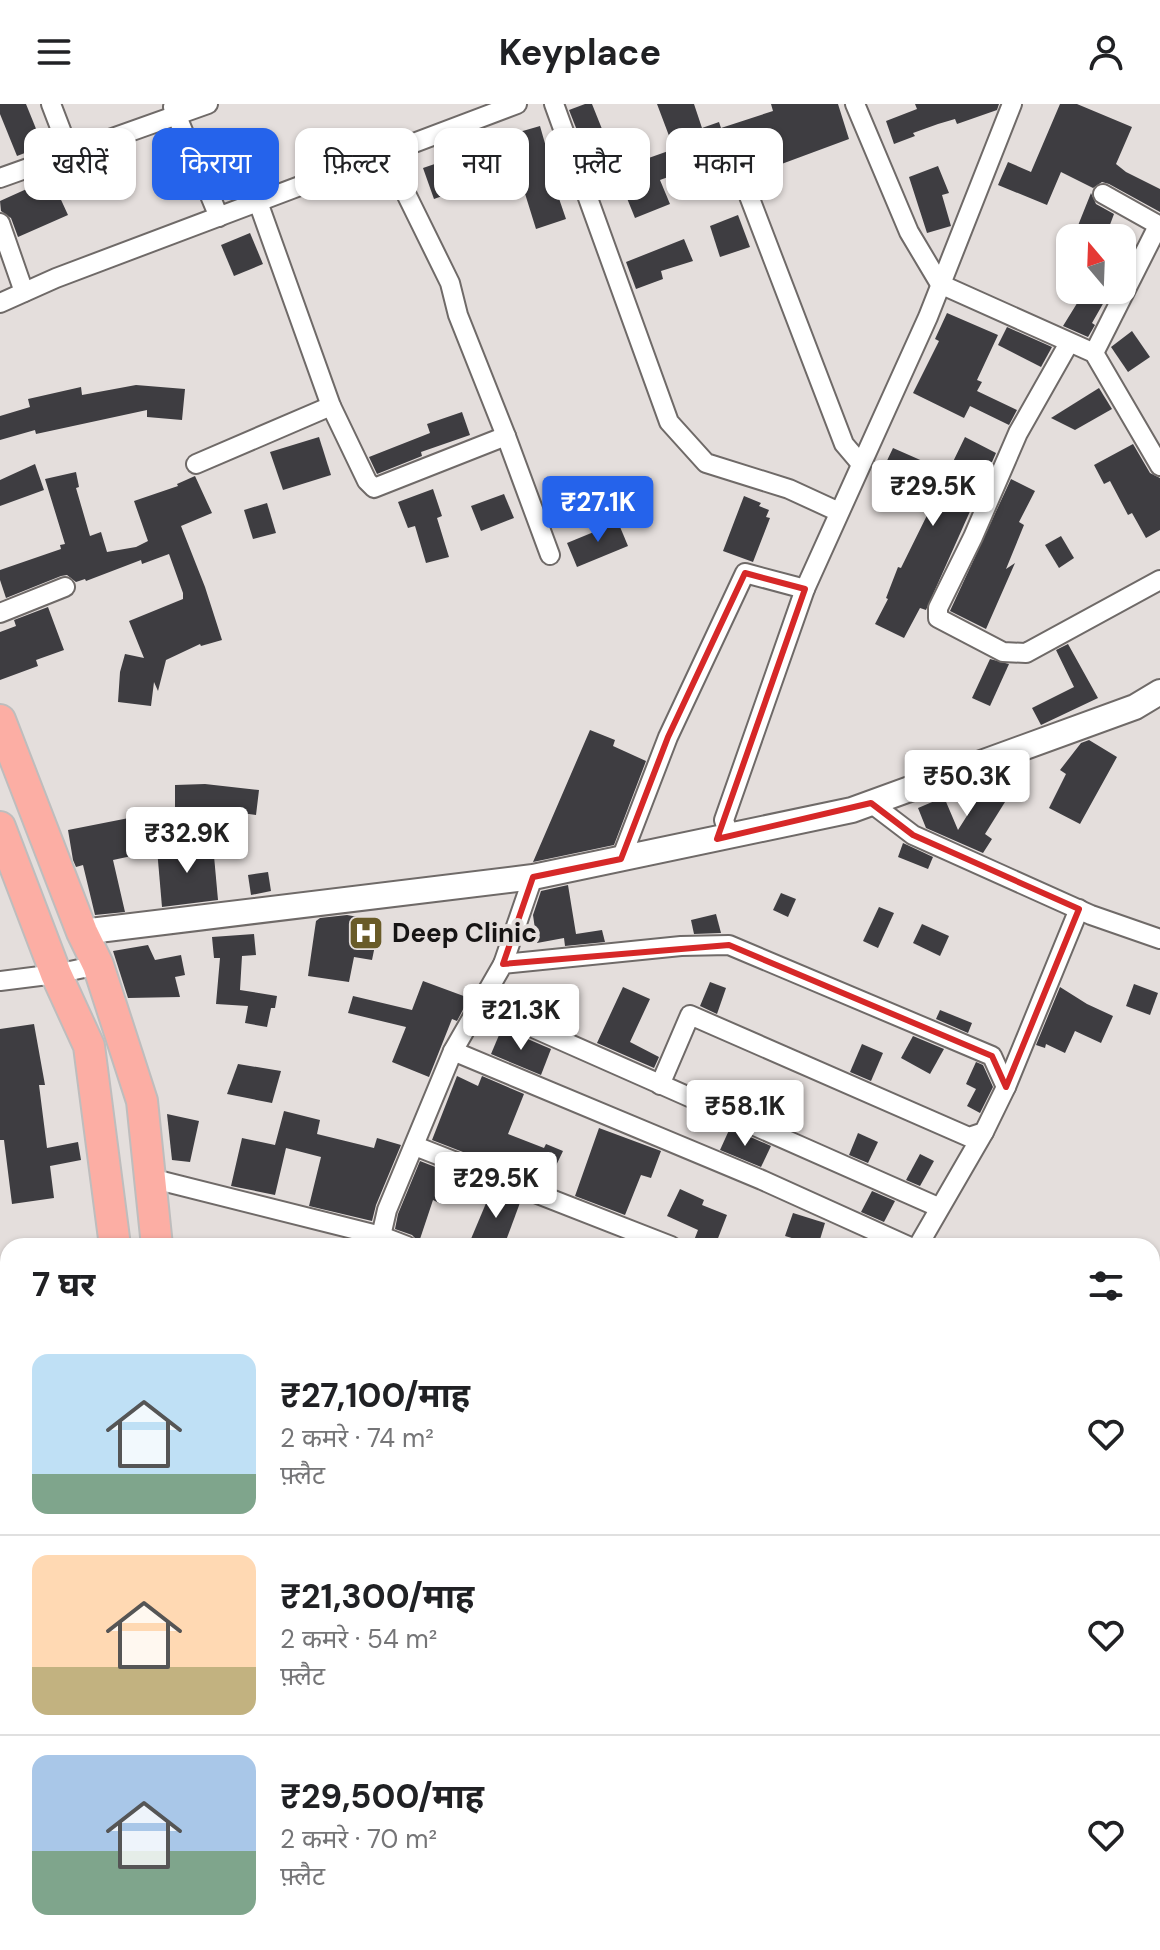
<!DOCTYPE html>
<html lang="hi">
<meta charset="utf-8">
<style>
body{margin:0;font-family:"DM Sans","Noto Sans Devanagari",sans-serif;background:#f6f6f6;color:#202124;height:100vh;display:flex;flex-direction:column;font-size:30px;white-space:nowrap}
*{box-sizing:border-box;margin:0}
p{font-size:26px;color:#757577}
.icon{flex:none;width:44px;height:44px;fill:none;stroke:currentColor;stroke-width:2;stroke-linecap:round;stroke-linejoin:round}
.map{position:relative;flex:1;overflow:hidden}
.drawer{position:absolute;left:0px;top:1134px;width:1160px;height:712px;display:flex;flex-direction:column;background:#fff;border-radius:24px 24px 0 0;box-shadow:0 2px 6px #0004}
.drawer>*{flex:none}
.banner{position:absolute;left:24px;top:24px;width:1112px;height:72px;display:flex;gap:16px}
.needle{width:52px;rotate:341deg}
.tools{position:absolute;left:1056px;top:120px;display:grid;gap:16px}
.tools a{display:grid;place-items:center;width:80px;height:80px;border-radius:16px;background:#fff;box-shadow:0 2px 6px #0004;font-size:40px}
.price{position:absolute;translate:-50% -68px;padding:0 18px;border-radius:8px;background:#fff;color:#222;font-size:26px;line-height:52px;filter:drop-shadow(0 2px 4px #0008)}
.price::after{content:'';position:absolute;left:50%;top:48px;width:24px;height:18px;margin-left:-12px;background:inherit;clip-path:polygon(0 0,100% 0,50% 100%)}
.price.active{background:#2563eb;color:#fff}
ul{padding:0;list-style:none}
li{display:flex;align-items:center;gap:24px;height:200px;padding:0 32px}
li+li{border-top:2px solid #e0e0e0}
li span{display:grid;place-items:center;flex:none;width:224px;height:160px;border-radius:16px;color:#555}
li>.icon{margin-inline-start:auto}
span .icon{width:96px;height:96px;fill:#fffc;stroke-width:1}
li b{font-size:34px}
h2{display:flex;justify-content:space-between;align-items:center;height:96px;padding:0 32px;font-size:34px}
.chip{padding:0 28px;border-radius:16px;background:#fff;box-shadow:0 2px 6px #0004;font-size:28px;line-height:72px}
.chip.active{background:#2563eb;color:#fff}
header{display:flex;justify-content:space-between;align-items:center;height:104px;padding:0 32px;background:#fff;font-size:36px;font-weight:700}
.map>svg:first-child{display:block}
</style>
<header><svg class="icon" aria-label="menu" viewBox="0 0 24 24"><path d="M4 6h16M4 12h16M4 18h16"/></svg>Keyplace<svg class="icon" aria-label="person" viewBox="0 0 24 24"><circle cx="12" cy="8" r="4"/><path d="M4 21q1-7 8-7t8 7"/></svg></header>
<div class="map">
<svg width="1160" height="1846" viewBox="0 0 1160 1846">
<rect width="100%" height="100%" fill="#e4dedc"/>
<g fill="#3e3d41">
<polygon points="0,0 26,0 43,42 17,52 0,10"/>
<polygon points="585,0 592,0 602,25 580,34 569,6"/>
<polygon points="657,0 694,0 702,24 719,18 721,24 773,7 771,0 838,0 849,35 752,71 740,68 727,80 699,90 690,65 660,76 670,100 635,114 622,82 604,88 596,63 641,49 643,56 674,45"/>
<polygon points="915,0 999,0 997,6 957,20 955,15 938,20 913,29 915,32 894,40 886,17 917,5"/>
<polygon points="1060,0 1077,0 1132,23 1116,60 1126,68 1160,85 1160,108 1109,80 1102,78 1093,84 1061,68 1047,101 998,81 1008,58 1031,68"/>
<polygon points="540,22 550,57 557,54 564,70 552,74 566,115 536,125 522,80 514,83 509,68 434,95 423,64 496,39 495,35"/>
<polygon points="938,62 949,89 942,91 951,122 927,129 909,73"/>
<polygon points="51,74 68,111 18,133 11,114 1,107 0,97"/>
<polygon points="1091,89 1096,100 1114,110 1105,134 1073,134"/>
<polygon points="738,111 750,143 720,153 710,122"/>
<polygon points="250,129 263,160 234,172 221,141"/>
<polygon points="684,135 693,157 661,167 663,175 636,185 626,158"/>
<polygon points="1084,188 1104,198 1092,219 1095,221 1088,233 1063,222"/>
<polygon points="947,209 998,231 977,276 982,278 977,287 1017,306 1009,321 970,302 964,314 913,289 939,237 935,235"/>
<polygon points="1007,223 1052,243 1041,263 998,241"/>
<polygon points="1132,227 1150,253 1128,268 1111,243"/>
<polygon points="136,281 185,285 182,316 147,313 147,306 36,330 35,326 0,336 0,312 30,303 28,295 81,283 82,291"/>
<polygon points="1099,284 1112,305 1075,326 1051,314"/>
<polygon points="462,308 470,331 421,348 422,352 377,370 369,353 430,329 427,320"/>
<polygon points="319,333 331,371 283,386 270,348"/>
<polygon points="965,333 996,349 926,506 920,504 904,534 875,520 888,495 886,494 898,463 901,464 938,389 883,365 893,344 934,362 935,360 949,366"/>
<polygon points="1133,340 1150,369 1160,374 1160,426 1146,434 1132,409 1128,411 1110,377 1104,380 1094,361"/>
<polygon points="35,360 44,386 0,402 0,376"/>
<polygon points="76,368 79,383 76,384 90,432 101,428 107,448 136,443 148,437 134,397 178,382 177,380 195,372 212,409 181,422 205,483 222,536 201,542 200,540 166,556 158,587 154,578 151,602 118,598 120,568 125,550 144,554 129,517 183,495 183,489 169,450 142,460 141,456 86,477 85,475 76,478 67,471 61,472 6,494 0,476 0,466 61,445 60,441 65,440 45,375"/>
<polygon points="1011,375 1035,387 1019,418 1024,421 1006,465 1015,459 986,525 950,507"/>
<polygon points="433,385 442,412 437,414 449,453 426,459 415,422 408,424 398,398"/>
<polygon points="504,390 514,414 481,427 471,402"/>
<polygon points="744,392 761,399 759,402 769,406 766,413 770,414 753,458 723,447"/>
<polygon points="267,399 276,429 253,435 244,406"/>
<polygon points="618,418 628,442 577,463 567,439"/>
<polygon points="1061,432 1074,454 1059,464 1045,441"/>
<polygon points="48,503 64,546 36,556 38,562 0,576 0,528 16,522 14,516"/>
<polygon points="1068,540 1098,594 1041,621 1032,604 1074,583 1056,546"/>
<polygon points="990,555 1009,560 990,602 972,594"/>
<polygon points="590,626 615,636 613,642 646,657 614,741 533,758"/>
<polygon points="1089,636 1117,653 1080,720 1049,704 1066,670 1060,666 1081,639"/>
<polygon points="989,677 1010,690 985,730 992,735 983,749 926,724 918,704 944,693 958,726"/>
<polygon points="205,680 259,686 256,711 213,705 175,705 175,681"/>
<polygon points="134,713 141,750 113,756 125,808 95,811 83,761 76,763 73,756 68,726"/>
<polygon points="903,739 933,753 928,765 898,753"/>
<polygon points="213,741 218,796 162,803 157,745"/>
<polygon points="268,768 271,787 251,791 248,771"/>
<polygon points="568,781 576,830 602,826 605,838 565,842 564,834 537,839 533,811 541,787"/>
<polygon points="781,789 796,795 788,813 773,806"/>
<polygon points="879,803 894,809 878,844 863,837"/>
<polygon points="716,810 721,829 694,830 691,816"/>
<polygon points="347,811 380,817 372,856 354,853 349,878 308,872 316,817 320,814"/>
<polygon points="922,820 949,832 940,852 913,839"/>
<polygon points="254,830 256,851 242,852 240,886 277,892 275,904 271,904 267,923 245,919 248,902 216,900 220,854 214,854 212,833"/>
<polygon points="148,841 155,856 181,851 185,871 175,873 180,893 128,894 113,847"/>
<polygon points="423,877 469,894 457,917 452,915 429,973 392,958 406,923 348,909 353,892 412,906"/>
<polygon points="710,878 726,884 717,910 700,902"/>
<polygon points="1134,880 1158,889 1150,911 1126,902"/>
<polygon points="623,883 650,895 630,938 659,953 654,964 597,939"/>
<polygon points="1060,883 1087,900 1113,912 1101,939 1075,927 1065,949 1046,940 1045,944 1036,941"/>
<polygon points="507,884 522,889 517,904 503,897"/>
<polygon points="940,906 972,919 968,929 936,915"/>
<polygon points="34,920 45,981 39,981 47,1044 78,1038 81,1056 50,1062 54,1094 12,1100 4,1036 0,1036 0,925"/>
<polygon points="502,924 551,945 541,971 491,950"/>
<polygon points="913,932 944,945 930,970 901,954"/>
<polygon points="862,940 883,949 871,977 850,968"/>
<polygon points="976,958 983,961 993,983 980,1009 967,1002 976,985 966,980"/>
<polygon points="238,960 281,967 272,999 227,990"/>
<polygon points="457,972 478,982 482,972 524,990 508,1030 544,1044 546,1040 563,1047 552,1070 534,1062 530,1074 432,1036"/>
<polygon points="750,981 766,987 757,1010 741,1003"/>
<polygon points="284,1007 320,1016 317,1030 374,1044 377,1034 401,1041 376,1101 372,1117 309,1102 321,1053 286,1044 275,1091 231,1082 242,1034 275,1041"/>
<polygon points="167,1010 199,1017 190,1058 172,1056"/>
<polygon points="599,1024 661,1047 651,1074 641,1071 625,1111 575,1092"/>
<polygon points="730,1024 771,1042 761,1063 720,1046"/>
<polygon points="858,1029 878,1038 868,1059 849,1051"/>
<polygon points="920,1050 934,1057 920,1082 906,1076"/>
<polygon points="420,1057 453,1070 441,1100 433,1096 419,1138 412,1131 395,1125 398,1110"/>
<polygon points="492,1085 521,1096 504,1142 468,1142"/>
<polygon points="680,1085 704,1096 702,1101 727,1111 715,1142 693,1139 698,1126 667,1112"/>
<polygon points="872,1087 895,1097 884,1118 861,1108"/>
<polygon points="793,1109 825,1119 818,1142 785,1132"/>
</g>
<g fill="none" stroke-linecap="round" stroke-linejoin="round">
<g stroke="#6f6a68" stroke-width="22">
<g id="minor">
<polyline points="51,0 69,47"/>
<polyline points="554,0 669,318 706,359 789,385 839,408"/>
<polyline points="855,0 909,128 940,180 1094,249 1160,362"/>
<polyline points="173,3 219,113"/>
<polyline points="386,49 450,179 458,211 506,332 550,451"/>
<polyline points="0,74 208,0"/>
<polyline points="744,79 844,340 861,360"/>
<polyline points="1103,90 1160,122"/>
<polyline points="258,98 331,302 367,377 374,384 506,332"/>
<polyline points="0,119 24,188"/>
<polyline points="0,199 56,174 517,0"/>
<polyline points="1069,239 1018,329 973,433 938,504 938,514 1003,548 1026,549 1160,476"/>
<polyline points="1094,249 1158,122"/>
<polyline points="196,360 331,302"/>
<polyline points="0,509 65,483"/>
<polyline points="871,699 913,731 1091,811 1160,835"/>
<polyline points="729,732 724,716 805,485"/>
<polyline points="621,755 668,633 745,469 805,485 928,213 1012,0"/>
<polyline points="503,860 533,773"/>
<polyline points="0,877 56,870 98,861"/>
<polyline points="479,900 938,1103"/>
<polyline points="453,947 762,1076 908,1142"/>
<polyline points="1006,983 1079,805"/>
<polyline points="415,1042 671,1142"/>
<polyline points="150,1074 381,1132 407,1142"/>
<polyline points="381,1132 387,1106 453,947 503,860 681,842 729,841 992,952 1006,983 984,1028 969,1033 690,911 660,981"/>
<polyline points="918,1142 984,1028"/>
<polyline points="1152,1552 1160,1556"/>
<polyline points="1152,1716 1160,1718"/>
<polyline points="0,1729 8,1730"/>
</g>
</g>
<g stroke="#6f6a68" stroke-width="28">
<g id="tertiary">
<polyline points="82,828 533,773 852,706 1135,603 1160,588"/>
<polyline points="1152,1320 1160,1304"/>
<polyline points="1105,1838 1107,1846"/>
<polyline points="1127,1838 1129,1846"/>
<polyline points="875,1846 879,1838"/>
</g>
</g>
<g stroke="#bebdbd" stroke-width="34">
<g id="primary">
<polyline points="0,616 82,828 98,861 142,997 157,1142"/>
<polyline points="0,723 56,870 89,942 115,1142"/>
<polyline points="133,1838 133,1846"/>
<polyline points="172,1838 172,1846"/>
</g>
</g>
<use href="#minor" stroke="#fff" stroke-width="18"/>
<use href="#tertiary" stroke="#fff" stroke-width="24"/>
<use href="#primary" stroke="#fcaea4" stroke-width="30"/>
</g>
<path fill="none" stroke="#d62828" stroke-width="6" stroke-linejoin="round" d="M745,469l60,16 -88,250 154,-36 42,32 166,74 -73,178 -14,-31 -263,-111 -226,19 30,-87 88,-18 47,-122z"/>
<defs>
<g id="hospital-square" transform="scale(1.8)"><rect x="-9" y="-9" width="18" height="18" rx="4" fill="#695b28" stroke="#e4dedc"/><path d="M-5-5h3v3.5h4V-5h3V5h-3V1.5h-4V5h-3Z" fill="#fff"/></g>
</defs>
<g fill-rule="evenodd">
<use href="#hospital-square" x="366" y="829"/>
</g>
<g text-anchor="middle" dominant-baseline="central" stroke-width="8" stroke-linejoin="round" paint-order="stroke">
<g font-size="26" font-weight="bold" fill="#161414" stroke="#e4dedc" text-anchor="start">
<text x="392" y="829">Deep Clinic</text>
</g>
</g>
</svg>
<div class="tools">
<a><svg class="needle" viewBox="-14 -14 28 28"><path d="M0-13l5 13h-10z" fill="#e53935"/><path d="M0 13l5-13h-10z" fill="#757577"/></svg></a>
</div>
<b class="price" style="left:933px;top:424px">₹29.5K</b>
<b class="price active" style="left:598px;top:440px">₹27.1K</b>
<b class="price" style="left:967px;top:714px">₹50.3K</b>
<b class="price" style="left:187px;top:771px">₹32.9K</b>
<b class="price" style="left:521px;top:948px">₹21.3K</b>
<b class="price" style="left:745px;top:1044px">₹58.1K</b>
<b class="price" style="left:496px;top:1116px">₹29.5K</b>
<div class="banner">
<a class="chip">खरीदें</a>
<a class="chip active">किराया</a>
<a class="chip">फ़िल्टर</a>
<a class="chip">नया</a>
<a class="chip">फ़्लैट</a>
<a class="chip">मकान</a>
</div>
<section class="drawer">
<h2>7 घर<svg class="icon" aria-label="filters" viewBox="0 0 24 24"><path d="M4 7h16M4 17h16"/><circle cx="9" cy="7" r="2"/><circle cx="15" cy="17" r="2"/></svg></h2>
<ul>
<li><span style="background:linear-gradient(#bfe0f5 75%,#7fa58c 0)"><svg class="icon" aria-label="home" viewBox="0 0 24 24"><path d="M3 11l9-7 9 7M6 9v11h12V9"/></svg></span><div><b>₹27,100/माह</b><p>2 कमरे · 74 m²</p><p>फ़्लैट</p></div><svg class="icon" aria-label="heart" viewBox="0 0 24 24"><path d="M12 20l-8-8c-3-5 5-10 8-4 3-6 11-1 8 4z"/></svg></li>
<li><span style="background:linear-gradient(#ffd9b3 70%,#c2b280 0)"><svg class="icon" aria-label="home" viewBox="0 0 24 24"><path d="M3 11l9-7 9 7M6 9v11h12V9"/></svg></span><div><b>₹21,300/माह</b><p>2 कमरे · 54 m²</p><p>फ़्लैट</p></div><svg class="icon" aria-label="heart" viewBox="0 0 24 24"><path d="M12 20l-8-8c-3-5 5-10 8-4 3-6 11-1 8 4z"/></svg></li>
<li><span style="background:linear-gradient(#a9c7e8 60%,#7fa58c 0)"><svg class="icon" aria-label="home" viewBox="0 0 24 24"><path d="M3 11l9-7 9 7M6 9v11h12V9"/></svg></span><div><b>₹29,500/माह</b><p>2 कमरे · 70 m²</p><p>फ़्लैट</p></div><svg class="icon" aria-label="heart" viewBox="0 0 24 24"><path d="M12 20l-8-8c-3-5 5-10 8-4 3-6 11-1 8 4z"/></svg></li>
</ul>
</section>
</div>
